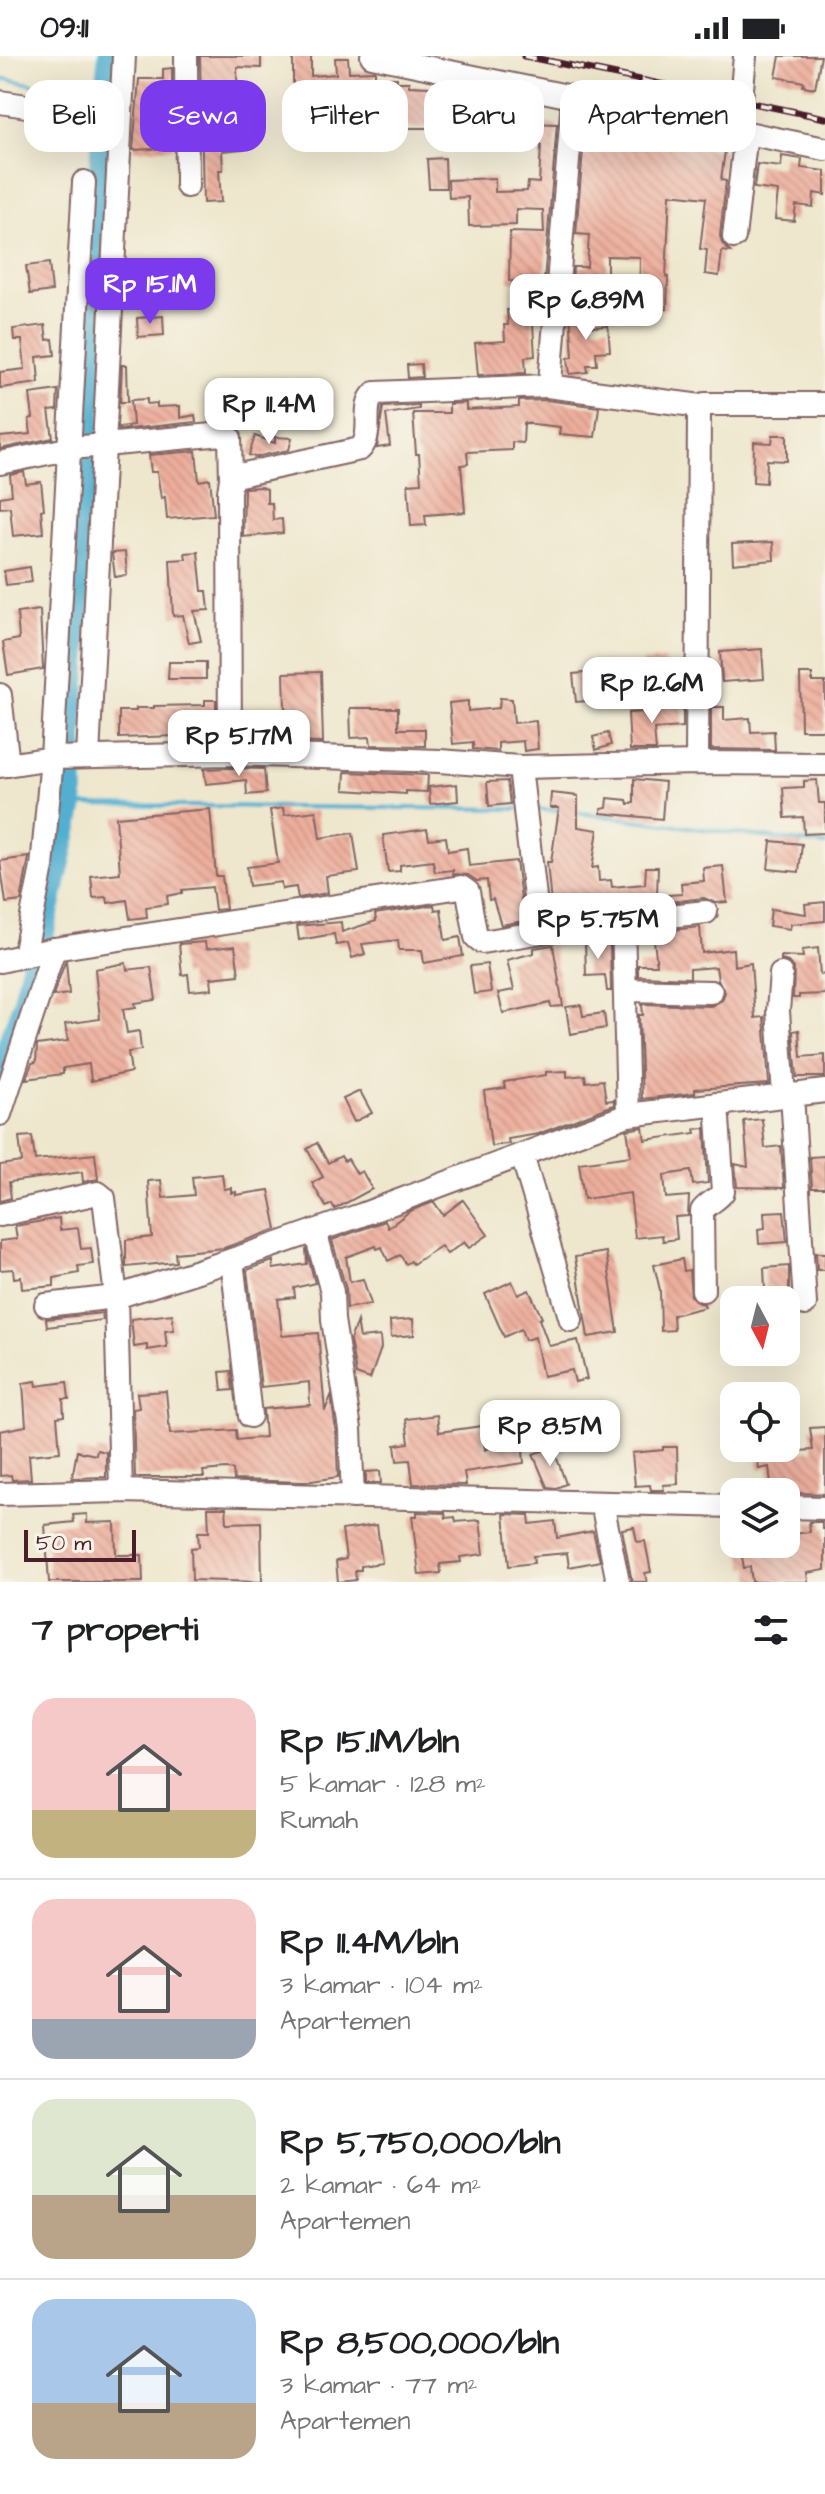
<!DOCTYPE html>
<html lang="id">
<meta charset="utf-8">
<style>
body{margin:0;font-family:"Architects Daughter",sans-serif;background:#f2f2f2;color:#202124;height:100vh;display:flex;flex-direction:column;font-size:30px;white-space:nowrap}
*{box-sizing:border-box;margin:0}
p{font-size:26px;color:#757577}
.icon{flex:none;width:44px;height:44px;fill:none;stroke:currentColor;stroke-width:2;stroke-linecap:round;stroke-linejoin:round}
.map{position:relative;height:1526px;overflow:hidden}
.details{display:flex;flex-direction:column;background:#fff;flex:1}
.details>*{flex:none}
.top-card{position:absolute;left:24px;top:24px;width:778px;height:72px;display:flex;gap:16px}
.needle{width:52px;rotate:173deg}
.buttons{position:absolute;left:720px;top:1230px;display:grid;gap:16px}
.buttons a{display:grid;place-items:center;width:80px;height:80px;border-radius:16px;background:#fff;box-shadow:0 8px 32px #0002;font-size:40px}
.scale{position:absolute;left:24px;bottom:20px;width:112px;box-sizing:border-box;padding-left:8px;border:4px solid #4a1f2b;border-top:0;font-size:22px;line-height:28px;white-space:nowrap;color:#4a1f2b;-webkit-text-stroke:6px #f7f3e8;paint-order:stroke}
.price{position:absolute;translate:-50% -68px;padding:0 18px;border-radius:16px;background:#fff;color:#222;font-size:26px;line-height:52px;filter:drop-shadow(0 2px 4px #0008)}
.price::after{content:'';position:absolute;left:50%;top:48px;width:24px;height:18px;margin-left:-12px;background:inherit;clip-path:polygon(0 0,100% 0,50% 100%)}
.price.on{background:#7c3aed;color:#fff}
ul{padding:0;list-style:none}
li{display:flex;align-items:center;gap:24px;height:200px;padding:0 32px}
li+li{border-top:2px solid #e0e0e0}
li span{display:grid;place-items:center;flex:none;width:224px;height:160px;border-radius:24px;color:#555}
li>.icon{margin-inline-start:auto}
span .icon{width:96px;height:96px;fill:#fffc;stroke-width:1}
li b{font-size:34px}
h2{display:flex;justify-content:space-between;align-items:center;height:96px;padding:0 32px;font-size:34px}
.pill{padding:0 28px;border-radius:24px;background:#fff;box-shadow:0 8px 32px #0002;font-size:28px;line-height:72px}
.pill.on{background:#7c3aed;color:#fff}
.status{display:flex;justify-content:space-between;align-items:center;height:56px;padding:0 40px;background:#fff;direction:ltr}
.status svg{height:22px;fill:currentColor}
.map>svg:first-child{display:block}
</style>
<div class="status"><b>09:11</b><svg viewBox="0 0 49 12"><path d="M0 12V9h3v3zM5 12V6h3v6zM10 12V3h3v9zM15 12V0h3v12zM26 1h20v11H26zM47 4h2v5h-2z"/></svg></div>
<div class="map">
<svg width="825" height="1526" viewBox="0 0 825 1526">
<defs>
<pattern id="building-back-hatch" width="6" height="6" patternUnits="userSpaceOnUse" patternTransform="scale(2)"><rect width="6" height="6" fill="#ecae9c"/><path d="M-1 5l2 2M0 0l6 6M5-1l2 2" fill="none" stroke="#cc9587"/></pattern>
</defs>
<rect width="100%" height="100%" fill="#f7f3e8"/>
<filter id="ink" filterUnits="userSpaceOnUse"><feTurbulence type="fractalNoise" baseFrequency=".0125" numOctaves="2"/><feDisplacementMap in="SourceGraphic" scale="16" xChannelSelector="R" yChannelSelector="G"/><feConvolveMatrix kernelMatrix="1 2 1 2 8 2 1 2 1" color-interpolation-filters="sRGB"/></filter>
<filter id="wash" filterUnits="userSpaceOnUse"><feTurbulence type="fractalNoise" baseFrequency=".006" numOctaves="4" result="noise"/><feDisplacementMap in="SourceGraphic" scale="32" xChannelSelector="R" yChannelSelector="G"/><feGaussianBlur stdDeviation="1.8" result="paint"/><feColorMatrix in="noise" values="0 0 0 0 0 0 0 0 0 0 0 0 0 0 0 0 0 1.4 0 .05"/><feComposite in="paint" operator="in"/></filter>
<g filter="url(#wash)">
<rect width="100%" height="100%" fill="#eee7cd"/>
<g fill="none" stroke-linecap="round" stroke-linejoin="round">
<g stroke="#52afd0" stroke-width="4">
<polyline points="0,22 106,42"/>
<polyline points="71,749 517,753"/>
<polyline points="534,753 561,755"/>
<polyline points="573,756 825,789"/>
</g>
<polyline stroke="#52afd0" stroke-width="26" points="0,1020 25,949 71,749 70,680 106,42 111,0"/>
</g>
<g id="blocks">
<g fill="url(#building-back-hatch)">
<polygon points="200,0 261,0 261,12 237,11 238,74 241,73 243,93 222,95 223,114 219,114 221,146 203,147"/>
<polygon points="293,0 311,0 311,20 336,18 335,2 348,2 349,16 375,15 375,23 397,22 397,26 409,26 409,30 451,32 452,56 472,56 472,72 400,72 401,82 385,83 384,74 363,75 359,28 333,29 334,50 327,50 331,82 319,84 314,48 293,48"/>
<polygon points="780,0 821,0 815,32 803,30 804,26 776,21"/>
<polygon points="172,12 172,49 167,49 166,72 173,72 173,92 133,94 139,23 163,23 163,13"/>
<polygon points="515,46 516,55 530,54 531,67 557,68 542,249 527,248 526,226 509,225 510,176 544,177 543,154 516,153 516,169 469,170 468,141 449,142 448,124 495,122 495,136 527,135 528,126 539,127 541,89 521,86 521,80 496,81 495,47"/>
<polygon points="586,58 612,63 611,76 644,78 644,75 683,78 691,80 690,91 725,95 721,124 726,125 720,180 722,187 730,196 722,195 719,220 705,218 707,194 700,193 706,142 670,138 666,221 668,221 667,253 639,253 640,201 607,200 607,231 572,229 573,211 587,211 589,179 576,178"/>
<polygon points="782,100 802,103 801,112 825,115 825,139 814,137 813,151 796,149 794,165 775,163 778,135 754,132 757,108 781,111"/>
<polygon points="445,102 446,132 429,132 427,103"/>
<polygon points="49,207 52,235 30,238 26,210"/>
<polygon points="532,252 535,300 525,301 526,317 478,319 475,287 505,285 504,269 508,269 507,254"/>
<polygon points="570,258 593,258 593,271 608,270 610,295 596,296 597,309 587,309 588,316 570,318 568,302 573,301"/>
<polygon points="163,260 164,279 138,281 137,262"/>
<polygon points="45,269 47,284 53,283 55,299 37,301 39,327 0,332 0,316 25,313 22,284 14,284 13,273"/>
<polygon points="421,308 422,321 408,322 407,309"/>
<polygon points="122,309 127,309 128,346 120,346"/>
<polygon points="58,334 57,354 49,355 53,382 0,393 0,381 31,378 29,363 33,362 30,338"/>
<polygon points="147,343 147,348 157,347 157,351 180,350 180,362 195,359 196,366 119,374 119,371 133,369 131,344"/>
<polygon points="546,344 599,351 595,381 559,378 560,371 524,367 523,387 512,386 512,394 467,396 468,408 461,409 465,456 425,459 426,469 411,470 408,428 421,427 419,398 416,398 413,357 449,357 449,348 466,347 466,354 519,351 519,345"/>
<polygon points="419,349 419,353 386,358 390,390 377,392 383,351"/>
<polygon points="773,379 787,379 787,405 767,404 766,427 753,426 754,386 772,387"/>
<polygon points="255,380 275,387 275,381 292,382 289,394 255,401 249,399"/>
<polygon points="196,395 199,425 210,423 214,459 167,463 165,441 161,442 157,416 151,416 149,399"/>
<polygon points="24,416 26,428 41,426 44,453 41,454 43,477 13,480 10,451 0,452 0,441 12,439 10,419"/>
<polygon points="260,431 267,433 267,447 272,447 273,464 282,463 283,477 243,481 244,432"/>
<polygon points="773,486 774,504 733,508 732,488"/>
<polygon points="125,496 127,519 115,521 112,497"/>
<polygon points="198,496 202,535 207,535 209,554 194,555 201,585 189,587 183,559 173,560 170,504 186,503 185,497"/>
<polygon points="30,511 32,526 6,529 4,515"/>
<polygon points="40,554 43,613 8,619 3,586 19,583 17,557"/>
<polygon points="762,593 764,623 722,626 720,596"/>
<polygon points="664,604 667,633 645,635 643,606"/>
<polygon points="169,606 206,606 206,623 168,623"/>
<polygon points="321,616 323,687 286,686 284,617"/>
<polygon points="595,616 598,644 576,646 573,618"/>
<polygon points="800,618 812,618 812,626 825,626 825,674 801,674"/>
<polygon points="500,642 512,643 514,667 536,665 538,693 524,695 523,685 498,687 498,695 473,693 473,686 453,688 449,647 468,645 468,655 499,652"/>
<polygon points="205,644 216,644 216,678 195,677 196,684 177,684 177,680 119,682 119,655 136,655 136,652 154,652 154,650 205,649"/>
<polygon points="642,650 683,650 683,671 654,673 656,694 630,694 628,657 642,656"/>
<polygon points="711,651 724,651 724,664 750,662 751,676 774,675 775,694 711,693"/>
<polygon points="350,652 398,652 398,673 425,673 425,690 371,689 370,681 351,682"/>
<polygon points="608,677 611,689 596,694 593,681"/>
<polygon points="230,712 264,713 266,737 247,739 246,724 206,728 204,713"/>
<polygon points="345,716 428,719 427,736 406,735 406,738 344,734"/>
<polygon points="634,723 665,726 662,763 601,757 601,753 607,752 608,742 627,744 628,748 634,747"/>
<polygon points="817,724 819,747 825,747 825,777 804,778 803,761 785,762 783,732 804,731 804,725"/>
<polygon points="507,725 510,748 489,750 487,726"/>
<polygon points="457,728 458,745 430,748 429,731"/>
<polygon points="551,737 578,740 578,771 598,774 592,812 598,811 599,825 611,824 612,831 645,828 646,811 658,811 657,839 629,838 630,850 613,850 570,857 569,846 551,848 547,806 551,806 559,752 550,752"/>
<polygon points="283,752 284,759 316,755 320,782 353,777 359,816 326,820 328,837 298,842 296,831 282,833 281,826 249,830 247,811 278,807 270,754"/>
<polygon points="210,753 216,820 222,820 226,853 215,854 212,831 182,834 182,837 167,840 168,848 146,851 147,861 130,863 127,844 108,847 107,841 93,842 91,820 120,817 116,761"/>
<polygon points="427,773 429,783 446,781 448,795 467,792 469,810 516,805 524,865 501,869 493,843 489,844 487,824 477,825 468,819 453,818 453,814 435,816 433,805 400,809 400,815 388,816 383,779"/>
<polygon points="771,785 802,788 799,816 768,813"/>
<polygon points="29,801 21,845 6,847 0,805"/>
<polygon points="723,810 727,846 716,847 704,842 669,846 668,839 682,838 681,827 704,825 703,812"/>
<polygon points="825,846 825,865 791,868 790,873 769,870 771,853 806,858 805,848"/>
<polygon points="434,849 435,854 441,853 445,884 460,881 463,900 424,907 422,894 399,894 398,884 362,888 365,898 352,902 348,887 336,889 334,878 299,884 297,870 341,866 342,876 376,865 375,858"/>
<polygon points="700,871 702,897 733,893 734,910 751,907 755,962 764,961 769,1028 695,1033 695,1037 642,1043 639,959 643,959 642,948 711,950 722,944 725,936 718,924 716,911 690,913 690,922 638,920 638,909 657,909 653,876"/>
<polygon points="601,884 601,889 610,888 611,935 607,935 605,919 586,920 585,885"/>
<polygon points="205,886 206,893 235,890 239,919 211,922 212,933 190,935 188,918 182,919 179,888"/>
<polygon points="553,889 563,950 551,951 550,947 503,957 498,937 514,934 507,904 534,897 534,892"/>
<polygon points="818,892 820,919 825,918 825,938 799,939 799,942 793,942 794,913 788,906 781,904 781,900 803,901 802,894"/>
<polygon points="66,905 69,938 53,940 65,906"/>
<polygon points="126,907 127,914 151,911 156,944 135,947 136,951 123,953 127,977 139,975 141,994 128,996 131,1016 91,1025 89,1008 63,1012 63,1018 26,1023 32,1007 36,1006 37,989 68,985 65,968 100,963 95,913"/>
<polygon points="487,908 491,936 474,938 470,910"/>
<polygon points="581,949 583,960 604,957 606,972 570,978 566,951"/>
<polygon points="799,974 801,1001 825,999 825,1021 797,1021 793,975"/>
<polygon points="567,1015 567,1021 585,1019 586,1026 603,1024 606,1045 614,1044 614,1049 538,1078 508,1083 509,1088 491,1090 484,1035 505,1032 504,1026 546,1019 546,1016"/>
<polygon points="360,1035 372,1057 354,1066 343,1043"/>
<polygon points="762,1063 765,1092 781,1090 784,1132 737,1131 735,1108 748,1111 744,1065"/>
<polygon points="643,1071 645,1084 696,1077 695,1073 705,1072 708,1127 693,1129 691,1115 664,1119 666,1142 689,1140 688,1160 675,1161 677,1183 663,1185 662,1179 635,1182 630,1137 584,1143 579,1107 631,1100 627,1074"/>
<polygon points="32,1080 35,1104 95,1098 98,1123 83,1126 82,1116 9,1126 11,1142 0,1145 0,1109 22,1106 19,1081"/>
<polygon points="317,1087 328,1107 341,1100 344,1105 348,1103 357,1118 362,1115 372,1133 335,1153 332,1148 326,1151 312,1127 323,1121 307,1093"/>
<polygon points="825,1100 825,1132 812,1132 810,1101"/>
<polygon points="222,1118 224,1133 231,1132 231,1137 236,1136 236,1139 269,1134 277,1173 224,1192 175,1197 176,1206 126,1211 126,1184 152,1181 148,1125 161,1124 163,1142 194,1139 192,1121"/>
<polygon points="463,1144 488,1179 469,1192 464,1186 447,1198 441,1190 413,1208 411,1205 406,1208 400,1199 388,1205 382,1191 377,1193 376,1190 346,1201 350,1226 363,1223 371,1248 347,1252 346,1233 332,1184 385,1165 388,1172 410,1155 434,1146 443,1159"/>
<polygon points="784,1155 787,1186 759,1188 758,1173 765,1172 764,1156"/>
<polygon points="59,1162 60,1174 78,1172 81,1193 91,1192 93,1208 78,1210 79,1217 54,1222 54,1230 22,1233 21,1221 14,1222 13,1213 0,1214 0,1185 17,1183 15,1170"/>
<polygon points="306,1193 315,1227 294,1232 295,1241 278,1243 282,1280 318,1277 325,1355 331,1340 336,1374 338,1421 305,1426 234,1424 233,1414 226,1413 203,1415 204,1421 135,1421 133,1353 139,1352 137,1337 166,1335 170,1378 236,1374 237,1384 265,1381 263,1353 310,1349 309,1326 261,1331 247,1214 273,1205 273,1213 307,1208"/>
<polygon points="606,1196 618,1276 588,1281 575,1201"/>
<polygon points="816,1197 825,1197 825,1214 817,1214"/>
<polygon points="682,1203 684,1215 689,1214 691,1240 697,1246 704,1248 705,1251 673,1259 674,1274 661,1275 660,1234 654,1209"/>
<polygon points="789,1210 789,1244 738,1244 738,1236 765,1233 764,1212"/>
<polygon points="512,1225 518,1239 529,1234 542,1262 539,1263 549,1290 578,1284 587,1323 575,1326 572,1314 543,1320 535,1281 525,1284 521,1273 504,1281 485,1238"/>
<polygon points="102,1257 103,1264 47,1271 46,1263"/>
<polygon points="172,1258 174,1274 165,1275 167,1291 147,1294 147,1289 134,1291 131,1263"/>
<polygon points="413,1263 414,1279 391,1281 390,1265"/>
<polygon points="357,1265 360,1282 380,1280 381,1292 370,1323 356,1318 350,1284"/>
<polygon points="231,1315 233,1334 222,1335 220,1316"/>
<polygon points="36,1325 37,1330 67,1326 69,1343 63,1343 64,1360 57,1361 60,1396 29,1399 31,1423 12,1424 11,1419 0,1420 0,1375 26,1370 23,1327"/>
<polygon points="437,1359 439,1376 482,1370 485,1394 508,1384 510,1388 522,1383 524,1407 464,1416 466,1429 413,1428 410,1404 397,1405 395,1389 409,1387 406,1363"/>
<polygon points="825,1371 825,1438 772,1436 769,1411 759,1413 757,1397 784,1394 784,1396 813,1394 810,1372"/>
<polygon points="553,1391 566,1428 556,1432 547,1431 533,1398"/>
<polygon points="663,1391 677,1391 678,1428 663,1429 664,1434 651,1434 650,1429 635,1430 632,1397 663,1394"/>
<polygon points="97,1394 106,1396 106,1421 72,1422 77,1395 96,1399"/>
<polygon points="380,1415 381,1427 366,1427 366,1416"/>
<polygon points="208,1452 226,1452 227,1467 261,1466 262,1526 192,1524 191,1492 199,1491 198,1476 209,1476"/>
<polygon points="417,1456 445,1457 446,1462 455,1461 456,1466 480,1464 484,1498 460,1501 461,1506 440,1508 441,1517 419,1519 412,1460 417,1460"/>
<polygon points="87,1458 87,1467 115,1466 116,1499 142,1499 143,1526 49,1526 45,1469 74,1466 73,1459"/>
<polygon points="504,1458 529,1459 530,1468 555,1465 557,1482 593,1475 600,1505 569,1511 567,1497 533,1500 534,1507 509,1510"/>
<polygon points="809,1466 822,1466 822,1473 825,1473 825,1514 807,1517 808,1526 752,1526 750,1511 744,1512 741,1495 746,1494 745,1488 786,1488 786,1479 810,1476"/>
<polygon points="377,1469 382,1507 361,1510 361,1514 355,1514 356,1524 338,1526 336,1505 346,1503 342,1474"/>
<polygon points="634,1471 637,1486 645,1485 651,1516 645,1517 647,1526 632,1526 622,1473"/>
</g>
</g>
</g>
<g filter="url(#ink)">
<use href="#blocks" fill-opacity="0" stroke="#836564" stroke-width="2"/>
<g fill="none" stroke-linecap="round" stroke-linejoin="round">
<g stroke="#836564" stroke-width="26">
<g id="minor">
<polyline points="186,0 187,130"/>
<polyline points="372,0 825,93"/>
<polyline points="741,44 745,0"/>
<polyline points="0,46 40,52"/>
<polyline points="734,181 746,77"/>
<polyline points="547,330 701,350"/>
<polyline points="0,407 72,392 223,378 230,382 231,423"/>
<polyline points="0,639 8,709"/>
<path d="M230,698l-1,-262 2,-13 4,-3 125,-27c15,-15 0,-43 15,-56l172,-7 3,-3 23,-284"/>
<polyline points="88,701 124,0"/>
<polyline points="697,707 699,354 705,348 825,348"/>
<polyline points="0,710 52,702 230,698 440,705 520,711 697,707 825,708"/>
<polyline points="520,711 539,876"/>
<polyline points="623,865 706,856"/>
<polyline points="24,900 42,811 52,702 84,126"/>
<polyline points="0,905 54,893 461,831 468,836 476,881 482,886 615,864 623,865 628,1059"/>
<polyline points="781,918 778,955 784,1039"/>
<polyline points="625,934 711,936"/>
<polyline points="792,1038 805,1248"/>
<polyline points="0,1058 54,893"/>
<polyline points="522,1099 571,1264"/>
<polyline points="0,1159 98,1137 104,1142 116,1241 121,1435"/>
<polyline points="315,1175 332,1236 333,1264 350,1373 353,1441"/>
<polyline points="232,1204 250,1360"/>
<path d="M703,1234l-1,-79c6,-9 15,-10 21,-19l-6,-88"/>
<polyline points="46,1249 116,1241 232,1204 361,1159 628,1059 825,1035"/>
<polyline points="0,1438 121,1435 734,1450"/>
<polyline points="602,1447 618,1526"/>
<polyline points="786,1451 825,1452"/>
</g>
</g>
<use href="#minor" stroke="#fff" stroke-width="22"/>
<g stroke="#4a1f2b" stroke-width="7">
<polyline id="rail" points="524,0 825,62"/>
</g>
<use href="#rail" stroke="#f7f3e8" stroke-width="4" stroke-dasharray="12" stroke-linecap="butt"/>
</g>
</g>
</svg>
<div class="buttons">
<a><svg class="needle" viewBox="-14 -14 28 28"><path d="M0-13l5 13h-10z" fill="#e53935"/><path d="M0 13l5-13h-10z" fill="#757577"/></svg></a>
<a><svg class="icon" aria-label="locate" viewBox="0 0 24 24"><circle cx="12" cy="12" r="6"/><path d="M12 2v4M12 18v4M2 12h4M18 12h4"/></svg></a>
<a><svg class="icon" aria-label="layers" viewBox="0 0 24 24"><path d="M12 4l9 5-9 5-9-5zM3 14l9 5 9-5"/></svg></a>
</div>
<div class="scale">50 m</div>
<b class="price on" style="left:150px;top:270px">Rp 15.1M</b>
<b class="price" style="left:586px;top:286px">Rp 6.89M</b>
<b class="price" style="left:269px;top:390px">Rp 11.4M</b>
<b class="price" style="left:652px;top:669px">Rp 12.6M</b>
<b class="price" style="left:239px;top:722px">Rp 5.17M</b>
<b class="price" style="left:598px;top:905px">Rp 5.75M</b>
<b class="price" style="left:550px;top:1412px">Rp 8.5M</b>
<div class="top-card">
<a class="pill">Beli</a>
<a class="pill on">Sewa</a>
<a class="pill">Filter</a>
<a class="pill">Baru</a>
<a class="pill">Apartemen</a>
</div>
</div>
<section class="details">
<h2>7 properti<svg class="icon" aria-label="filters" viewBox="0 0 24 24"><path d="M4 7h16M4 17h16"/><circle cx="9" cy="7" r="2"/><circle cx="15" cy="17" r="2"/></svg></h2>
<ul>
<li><span style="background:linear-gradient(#f6c9c9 70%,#c2b280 0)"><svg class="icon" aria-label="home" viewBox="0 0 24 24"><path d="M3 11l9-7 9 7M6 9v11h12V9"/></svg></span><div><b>Rp 15.1M/bln</b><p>5 kamar · 128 m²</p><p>Rumah</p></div></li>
<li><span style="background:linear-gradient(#f6c9c9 75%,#9aa5b1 0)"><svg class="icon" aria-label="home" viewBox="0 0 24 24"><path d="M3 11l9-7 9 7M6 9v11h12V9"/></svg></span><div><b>Rp 11.4M/bln</b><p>3 kamar · 104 m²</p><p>Apartemen</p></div></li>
<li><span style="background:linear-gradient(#dfe7d0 60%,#b9a48a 0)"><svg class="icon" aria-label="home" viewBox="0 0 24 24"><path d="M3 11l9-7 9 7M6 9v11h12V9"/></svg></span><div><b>Rp 5,750,000/bln</b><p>2 kamar · 64 m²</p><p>Apartemen</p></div></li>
<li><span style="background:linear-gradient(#a9c7e8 65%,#b9a48a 0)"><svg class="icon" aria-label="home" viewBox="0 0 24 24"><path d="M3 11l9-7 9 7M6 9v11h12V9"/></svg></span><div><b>Rp 8,500,000/bln</b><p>3 kamar · 77 m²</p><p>Apartemen</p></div></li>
</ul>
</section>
